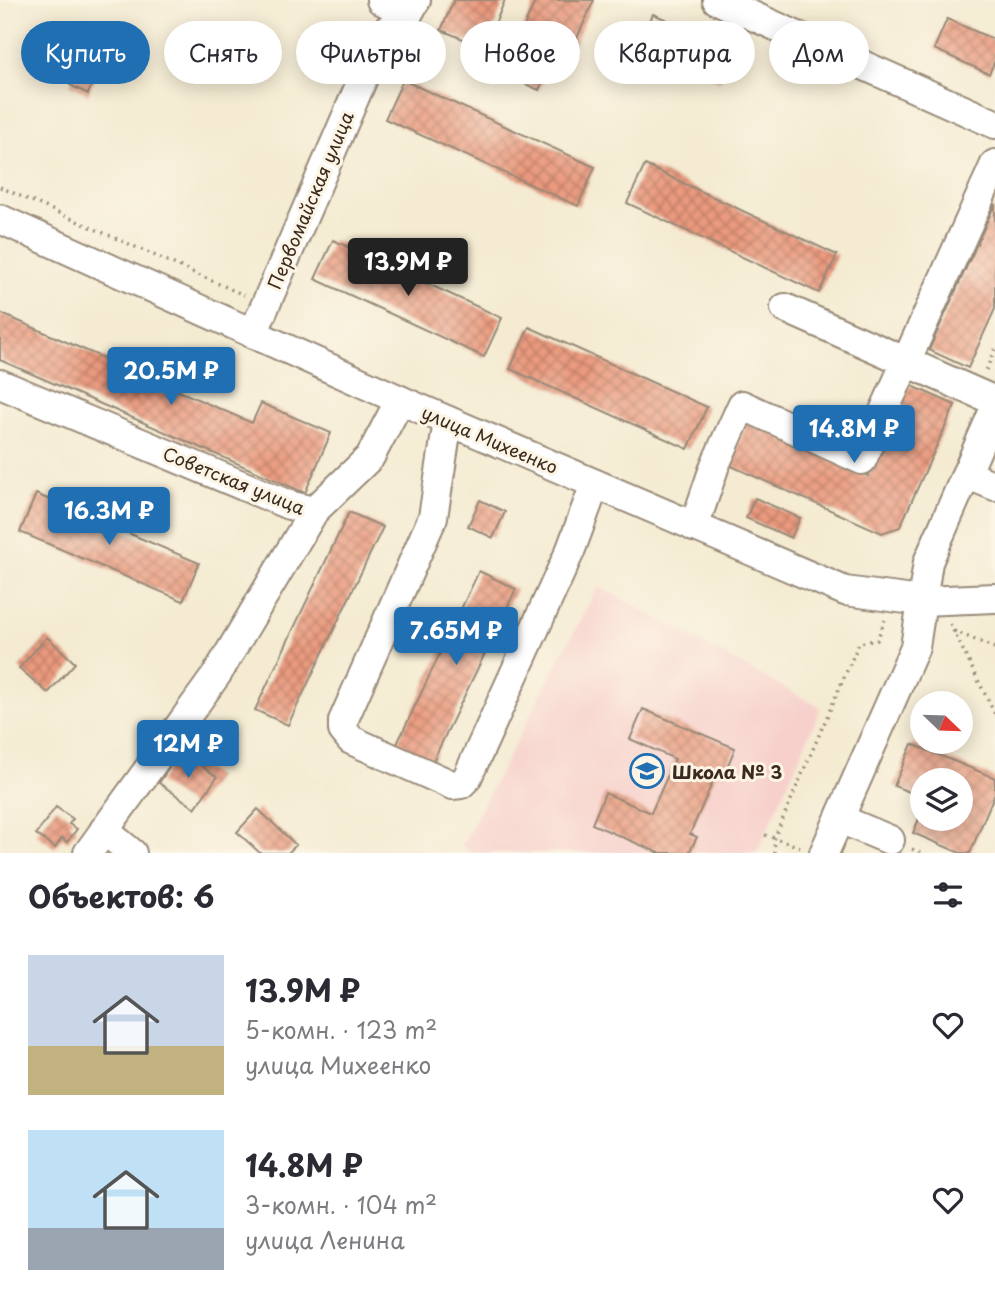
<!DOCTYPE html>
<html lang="ru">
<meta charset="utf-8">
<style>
body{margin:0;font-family:"Playpen Sans",sans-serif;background:#f7f7f7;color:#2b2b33;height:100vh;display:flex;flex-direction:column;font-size:26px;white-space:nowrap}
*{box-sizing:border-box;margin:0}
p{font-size:23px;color:#7c7c81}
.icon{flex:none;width:38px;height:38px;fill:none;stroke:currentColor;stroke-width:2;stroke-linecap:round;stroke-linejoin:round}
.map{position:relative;height:853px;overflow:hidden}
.drawer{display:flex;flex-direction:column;background:#fff;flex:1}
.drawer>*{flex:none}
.banner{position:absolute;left:21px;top:21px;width:954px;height:63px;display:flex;gap:14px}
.needle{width:46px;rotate:113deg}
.buttons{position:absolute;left:910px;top:691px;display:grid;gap:14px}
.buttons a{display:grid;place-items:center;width:63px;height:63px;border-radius:50%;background:#fff;box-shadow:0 4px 18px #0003;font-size:35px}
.price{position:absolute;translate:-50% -60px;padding:0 16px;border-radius:7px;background:#1f6fb2;color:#fff;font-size:23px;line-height:46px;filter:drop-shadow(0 2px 4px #0008)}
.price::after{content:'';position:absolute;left:50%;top:42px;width:21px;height:16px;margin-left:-10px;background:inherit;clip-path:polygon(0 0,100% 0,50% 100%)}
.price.selected{background:#222;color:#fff}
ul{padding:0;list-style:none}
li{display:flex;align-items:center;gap:21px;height:175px;padding:0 28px}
li span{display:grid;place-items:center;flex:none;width:196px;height:140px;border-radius:0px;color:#555}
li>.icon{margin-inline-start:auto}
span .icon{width:84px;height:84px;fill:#fffc;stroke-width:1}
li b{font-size:30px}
h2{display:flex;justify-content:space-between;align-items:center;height:84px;padding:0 28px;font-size:30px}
.chip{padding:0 24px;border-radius:32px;background:#fff;box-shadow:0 4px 18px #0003;font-size:24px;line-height:63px}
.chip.selected{background:#1f6fb2;color:#fff}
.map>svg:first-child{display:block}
</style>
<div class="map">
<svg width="995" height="853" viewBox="0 0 995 853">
<defs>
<pattern id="building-cross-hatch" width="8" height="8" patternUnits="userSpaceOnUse" patternTransform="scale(1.75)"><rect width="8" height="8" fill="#ea9a7e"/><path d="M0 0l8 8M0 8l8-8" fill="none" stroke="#bf7e67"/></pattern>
</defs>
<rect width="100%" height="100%" fill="#fcf5e5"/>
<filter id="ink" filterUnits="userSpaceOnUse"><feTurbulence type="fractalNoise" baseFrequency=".0143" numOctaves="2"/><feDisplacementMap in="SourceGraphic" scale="14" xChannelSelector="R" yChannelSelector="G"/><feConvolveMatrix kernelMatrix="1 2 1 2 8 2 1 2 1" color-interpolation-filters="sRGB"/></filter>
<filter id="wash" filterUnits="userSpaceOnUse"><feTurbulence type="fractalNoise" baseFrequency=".00686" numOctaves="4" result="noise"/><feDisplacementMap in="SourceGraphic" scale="28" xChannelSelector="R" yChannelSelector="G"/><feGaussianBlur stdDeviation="1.57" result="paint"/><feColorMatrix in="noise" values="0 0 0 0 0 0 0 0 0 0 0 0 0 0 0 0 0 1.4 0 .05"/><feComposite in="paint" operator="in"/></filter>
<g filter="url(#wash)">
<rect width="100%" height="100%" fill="#f4ebd2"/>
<polygon fill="#f7d0cc" points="598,586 821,708 757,853 471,853 462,845"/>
<g id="blocks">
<g fill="url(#building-cross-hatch)">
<polygon points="454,0 505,0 485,48 441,30"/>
<polygon points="536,0 594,0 574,45 562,39 539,90 502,74"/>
<polygon points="653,14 735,49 720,81 639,45"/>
<polygon points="947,19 995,40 995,61 989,74 934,49"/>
<polygon points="81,61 99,69 88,94 70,85"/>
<polygon points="403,80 595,167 578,206 385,119"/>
<polygon points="645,165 837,255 819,293 627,203"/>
<polygon points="995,204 995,309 968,368 929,350"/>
<polygon points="333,240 502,318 484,357 315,279"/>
<polygon points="0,313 252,423 261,403 331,433 305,493 0,360"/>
<polygon points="529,327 707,407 688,449 510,369"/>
<polygon points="910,385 955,405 900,527 882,533 729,465 748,422 868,476"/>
<polygon points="36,494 199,563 183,601 20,532"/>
<polygon points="755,498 800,518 791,538 746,518"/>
<polygon points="480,500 505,512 493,538 468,526"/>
<polygon points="349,512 383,527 288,725 255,710"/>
<polygon points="479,571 516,589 432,763 396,746"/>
<polygon points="47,637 75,663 48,693 19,668"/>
<polygon points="643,709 735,748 724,775 717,772 690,834 697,837 689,853 659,853 592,824 605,793 651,813 675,759 630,739"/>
<polygon points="912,744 995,778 995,793 970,853 960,853 913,833 922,812 922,819 961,819 961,780 922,780 922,797 894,786"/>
<polygon points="180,751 217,777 195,808 159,783"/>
<polygon points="56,807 73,819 69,824 77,829 67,842 62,838 55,848 36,834"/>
<polygon points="258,809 296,845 288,853 260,853 237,832"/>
</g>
</g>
</g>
<g filter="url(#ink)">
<use href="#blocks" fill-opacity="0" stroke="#988a78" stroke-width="2"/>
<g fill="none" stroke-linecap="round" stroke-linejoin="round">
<g stroke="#988a78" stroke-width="32">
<g id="minor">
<polyline points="381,0 408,14"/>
<polyline points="717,0 995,124"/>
<polyline points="0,219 400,400 845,591 921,601 995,598"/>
<polyline points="785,308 995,401"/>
<polyline points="253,334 382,34 408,14 416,0"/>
<polyline points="0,384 289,505 314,511"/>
<polyline points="448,421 433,517 343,721 343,730 351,740 452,785 461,784 467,778 571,549 595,484"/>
<polyline points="966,474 995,486"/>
<polyline points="694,527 715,465 742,405 862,460 995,164"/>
<polyline points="840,819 890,840"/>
<polyline points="104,830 132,853"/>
<polyline points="88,853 217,674 314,511 370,457 400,400"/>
<polyline points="824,853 915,647 928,562 995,408"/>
</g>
</g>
<g stroke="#988a78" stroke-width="3.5" stroke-dasharray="2 5" stroke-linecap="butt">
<polyline points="0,187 244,295"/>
<polyline points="986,370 995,349"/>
<polyline points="950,624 995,714"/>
<polyline points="954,631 995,648"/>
<polyline points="765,835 803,848"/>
<polyline points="912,849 921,853"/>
<polyline points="775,853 774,839 859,643 877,640 885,620"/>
</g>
<use href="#minor" stroke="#fff" stroke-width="28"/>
</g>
</g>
<defs>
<g id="school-ring" transform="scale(1.75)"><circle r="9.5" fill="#fcf5e5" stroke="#1f6fb2" stroke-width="1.5"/><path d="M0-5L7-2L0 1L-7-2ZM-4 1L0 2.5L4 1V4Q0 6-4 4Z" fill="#1f6fb2"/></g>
</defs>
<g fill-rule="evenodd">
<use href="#school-ring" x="647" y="771"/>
</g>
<g text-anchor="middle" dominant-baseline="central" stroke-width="6" stroke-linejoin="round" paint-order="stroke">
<g font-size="18" fill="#3b2a1e" stroke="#fcf5e5">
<text transform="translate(310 200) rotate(-67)">Первомайская улица</text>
<text transform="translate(490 439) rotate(23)">улица Михеенко</text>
<text transform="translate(234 480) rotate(22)">Советская улица</text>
</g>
<g font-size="18" font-weight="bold" fill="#3b2a1e" stroke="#fcf5e5" text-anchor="start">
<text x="672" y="771">Школа № 3</text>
</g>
</g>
</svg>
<div class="buttons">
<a><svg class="needle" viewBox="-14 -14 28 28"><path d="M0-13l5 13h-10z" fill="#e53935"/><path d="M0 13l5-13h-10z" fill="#7c7c81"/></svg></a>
<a><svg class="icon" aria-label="layers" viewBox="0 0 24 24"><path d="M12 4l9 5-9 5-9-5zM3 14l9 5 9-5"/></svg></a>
</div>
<b class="price selected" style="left:408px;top:298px">13.9M ₽</b>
<b class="price" style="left:171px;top:407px">20.5M ₽</b>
<b class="price" style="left:854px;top:465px">14.8M ₽</b>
<b class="price" style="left:109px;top:547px">16.3M ₽</b>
<b class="price" style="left:456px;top:667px">7.65M ₽</b>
<b class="price" style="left:188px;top:780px">12M ₽</b>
<div class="banner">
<a class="chip selected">Купить</a>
<a class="chip">Снять</a>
<a class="chip">Фильтры</a>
<a class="chip">Новое</a>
<a class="chip">Квартира</a>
<a class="chip">Дом</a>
</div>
</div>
<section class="drawer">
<h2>Объектов: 6<svg class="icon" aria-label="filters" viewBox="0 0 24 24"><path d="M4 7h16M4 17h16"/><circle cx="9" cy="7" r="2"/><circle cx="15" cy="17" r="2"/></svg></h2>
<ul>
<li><span style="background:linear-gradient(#c9d6e8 65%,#c2b280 0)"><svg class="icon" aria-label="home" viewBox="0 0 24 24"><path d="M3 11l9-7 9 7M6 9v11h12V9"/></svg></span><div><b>13.9M ₽</b><p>5-комн. · 123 m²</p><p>улица Михеенко</p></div><svg class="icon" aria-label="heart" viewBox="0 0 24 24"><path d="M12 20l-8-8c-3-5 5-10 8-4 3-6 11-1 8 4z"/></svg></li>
<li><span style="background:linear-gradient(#bfe0f5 70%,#9aa5b1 0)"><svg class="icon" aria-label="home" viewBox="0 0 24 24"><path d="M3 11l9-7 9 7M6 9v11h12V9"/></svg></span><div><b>14.8M ₽</b><p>3-комн. · 104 m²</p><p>улица Ленина</p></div><svg class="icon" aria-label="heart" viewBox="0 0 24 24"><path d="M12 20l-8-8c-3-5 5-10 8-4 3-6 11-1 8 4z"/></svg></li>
</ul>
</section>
